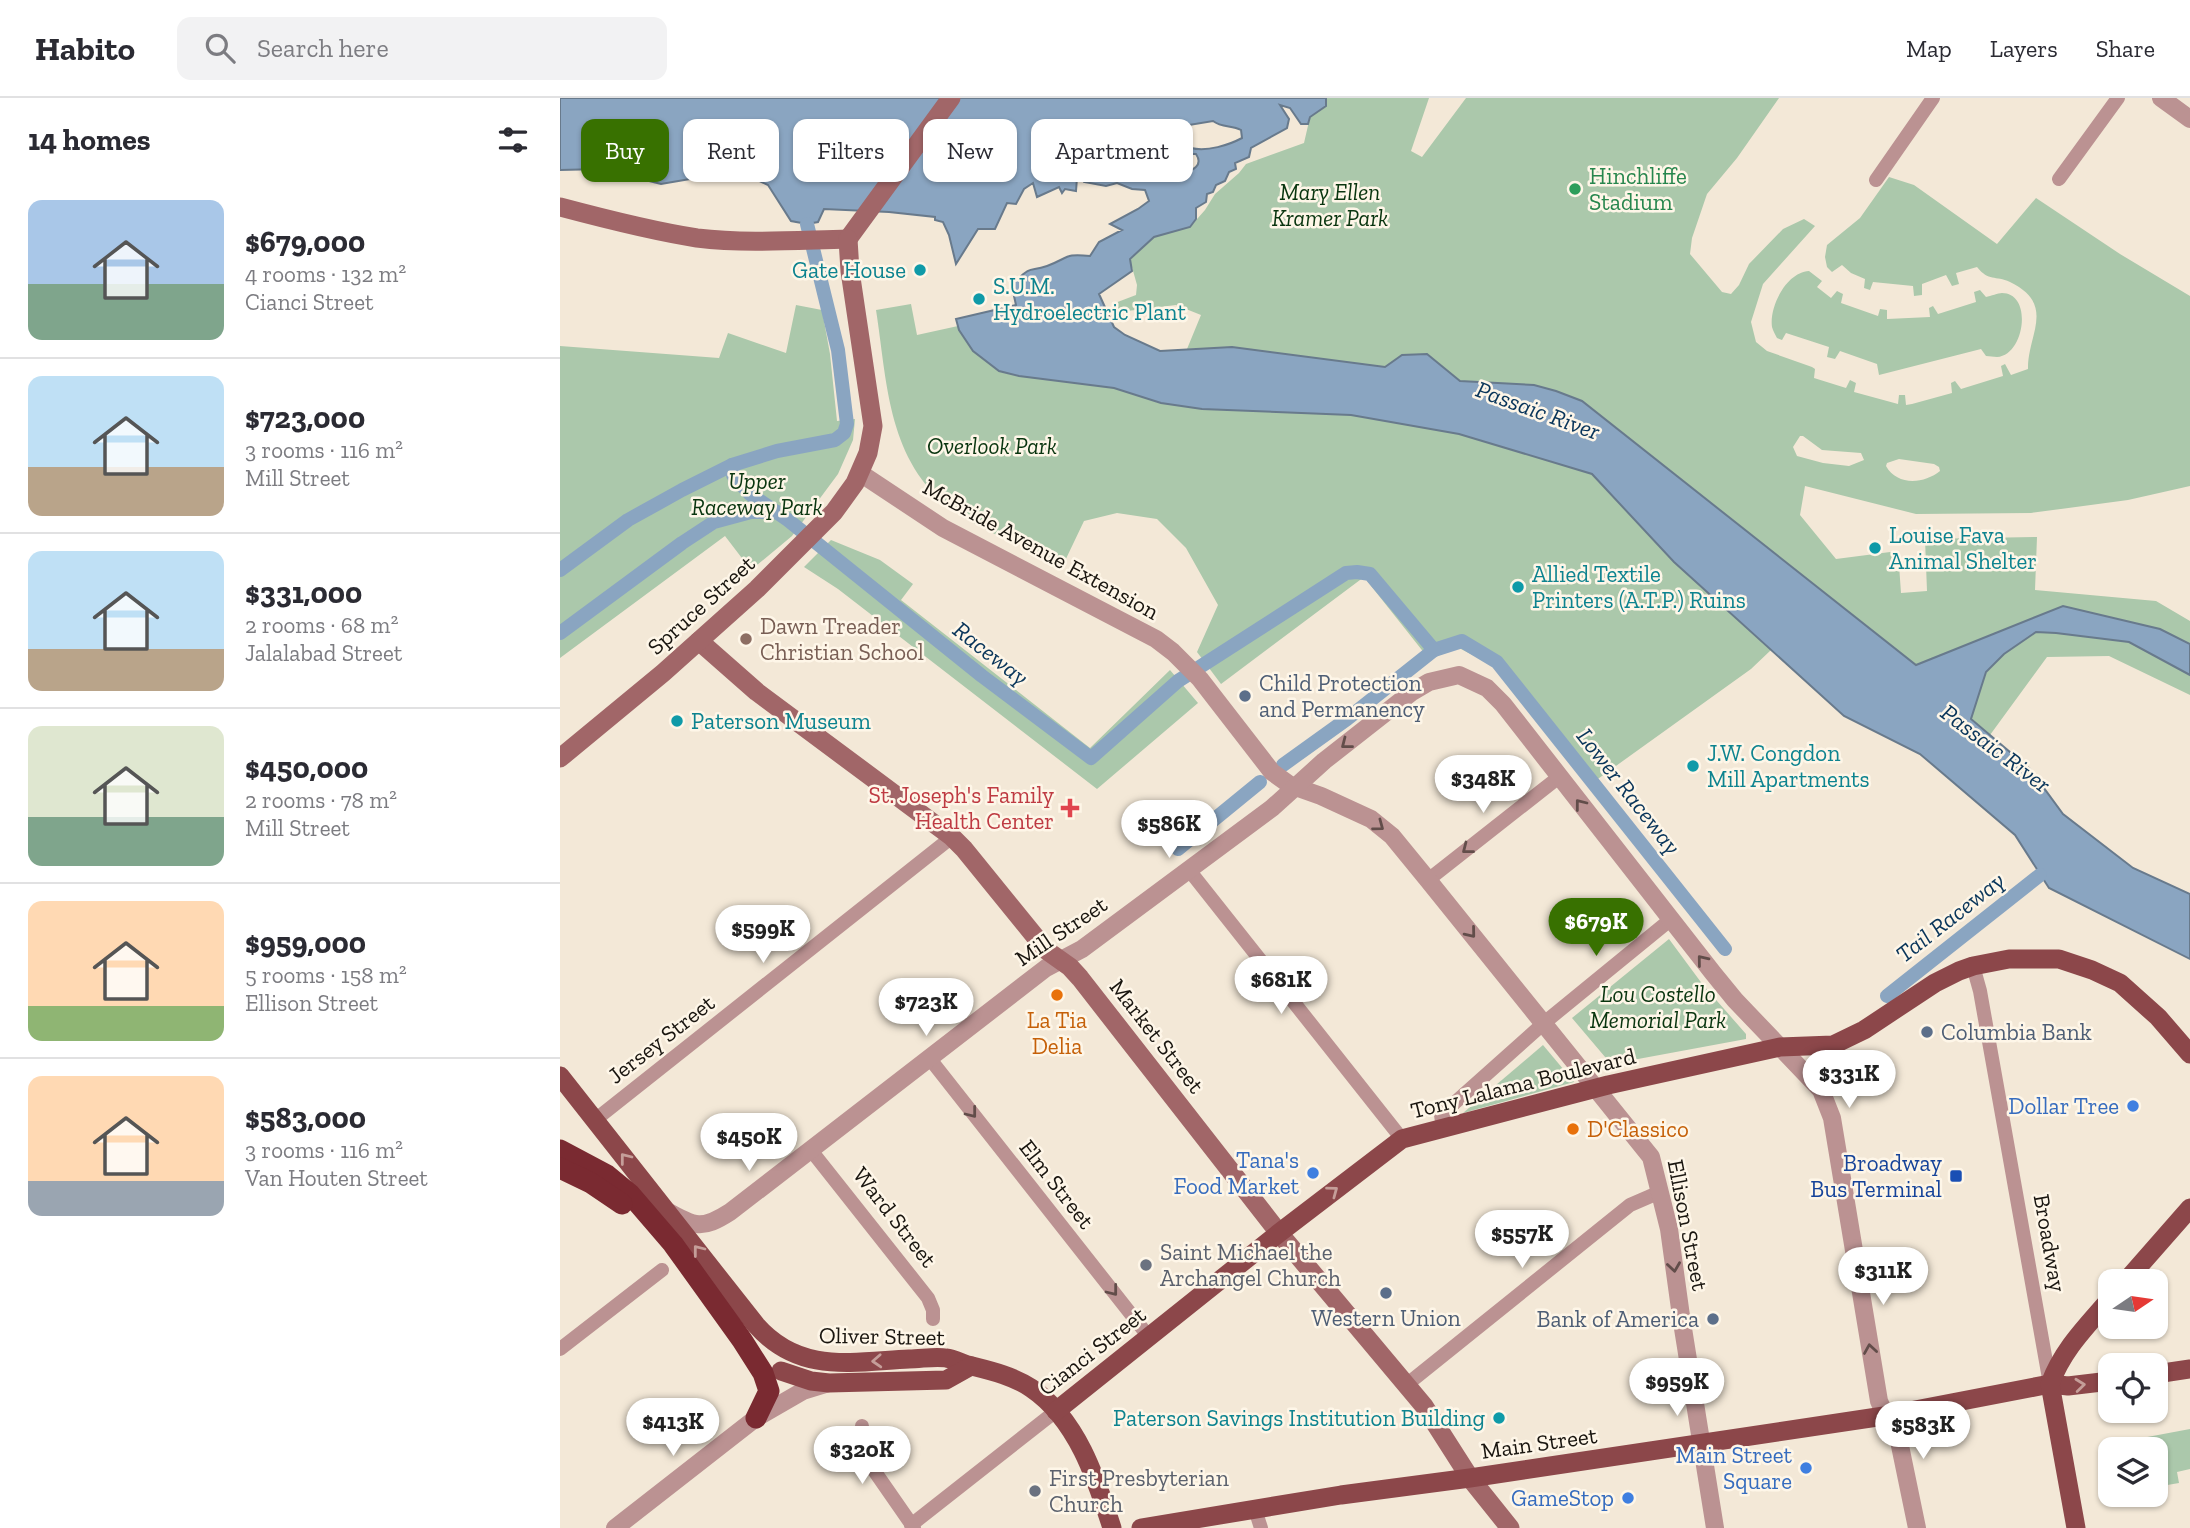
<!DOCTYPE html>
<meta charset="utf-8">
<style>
body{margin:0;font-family:"Zilla Slab",serif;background:#f2f2f3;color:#2b2b33;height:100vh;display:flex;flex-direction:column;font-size:26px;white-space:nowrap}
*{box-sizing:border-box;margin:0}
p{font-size:23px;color:#7c7c81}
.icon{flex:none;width:38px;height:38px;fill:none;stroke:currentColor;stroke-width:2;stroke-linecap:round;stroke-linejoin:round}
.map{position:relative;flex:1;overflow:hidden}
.details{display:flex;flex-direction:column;background:#fff;width:560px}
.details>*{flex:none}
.hud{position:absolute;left:21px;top:21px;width:665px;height:63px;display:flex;gap:14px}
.needle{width:46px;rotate:77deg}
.buttons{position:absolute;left:1538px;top:1171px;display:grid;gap:14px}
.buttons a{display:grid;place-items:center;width:70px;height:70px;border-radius:14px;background:#fff;box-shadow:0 2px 5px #0004;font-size:35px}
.price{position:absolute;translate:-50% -60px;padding:0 16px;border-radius:24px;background:#fff;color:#222;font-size:23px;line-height:46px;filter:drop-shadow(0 2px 4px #0008)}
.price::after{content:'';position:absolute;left:50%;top:42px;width:21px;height:16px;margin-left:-10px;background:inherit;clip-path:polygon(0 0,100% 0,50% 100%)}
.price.active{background:#387100;color:#fff}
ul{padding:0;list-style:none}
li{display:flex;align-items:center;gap:21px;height:175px;padding:0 28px}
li+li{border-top:2px solid #e1e1e2}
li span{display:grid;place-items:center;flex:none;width:196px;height:140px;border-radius:14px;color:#555}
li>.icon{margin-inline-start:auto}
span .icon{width:84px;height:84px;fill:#fffc;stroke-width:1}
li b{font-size:30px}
h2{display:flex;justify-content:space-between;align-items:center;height:84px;padding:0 28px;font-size:30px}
.tag{padding:0 24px;border-radius:14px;background:#fff;box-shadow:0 2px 5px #0004;font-size:24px;line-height:63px}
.tag.active{background:#387100;color:#fff}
header{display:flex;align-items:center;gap:42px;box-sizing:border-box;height:98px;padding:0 35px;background:#fff;border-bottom:2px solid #e1e1e2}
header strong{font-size:33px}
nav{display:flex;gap:38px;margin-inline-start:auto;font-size:24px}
.search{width:490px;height:63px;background:#f2f2f3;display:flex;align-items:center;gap:18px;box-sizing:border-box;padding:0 24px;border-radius:14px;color:#7c7c81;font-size:26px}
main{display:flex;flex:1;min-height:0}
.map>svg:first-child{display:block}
</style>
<header>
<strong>Habito</strong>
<div class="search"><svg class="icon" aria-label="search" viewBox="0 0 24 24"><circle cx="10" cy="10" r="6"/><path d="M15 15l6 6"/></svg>Search here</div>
<nav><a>Map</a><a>Layers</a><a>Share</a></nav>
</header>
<main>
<section class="details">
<h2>14 homes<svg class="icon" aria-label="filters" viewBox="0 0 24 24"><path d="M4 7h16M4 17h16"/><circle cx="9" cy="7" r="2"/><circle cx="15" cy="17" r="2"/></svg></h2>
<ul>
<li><span style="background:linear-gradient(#a9c7e8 60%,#7fa58c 0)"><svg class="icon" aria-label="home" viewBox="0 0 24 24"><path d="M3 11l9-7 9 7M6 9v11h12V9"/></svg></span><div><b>$679,000</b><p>4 rooms · 132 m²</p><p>Cianci Street</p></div></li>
<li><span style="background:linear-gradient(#bfe0f5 65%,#b9a48a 0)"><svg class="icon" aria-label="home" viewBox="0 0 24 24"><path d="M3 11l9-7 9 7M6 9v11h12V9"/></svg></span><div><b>$723,000</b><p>3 rooms · 116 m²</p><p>Mill Street</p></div></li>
<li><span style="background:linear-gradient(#bfe0f5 70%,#b9a48a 0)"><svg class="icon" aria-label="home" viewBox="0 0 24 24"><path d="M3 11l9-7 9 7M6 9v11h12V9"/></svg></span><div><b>$331,000</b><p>2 rooms · 68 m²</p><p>Jalalabad Street</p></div></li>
<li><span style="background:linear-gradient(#dfe7d0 65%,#7fa58c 0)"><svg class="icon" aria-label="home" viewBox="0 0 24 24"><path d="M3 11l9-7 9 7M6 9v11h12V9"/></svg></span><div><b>$450,000</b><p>2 rooms · 78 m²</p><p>Mill Street</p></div></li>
<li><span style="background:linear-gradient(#ffd9b3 75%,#8fb573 0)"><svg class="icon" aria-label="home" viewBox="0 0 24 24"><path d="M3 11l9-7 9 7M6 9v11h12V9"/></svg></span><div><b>$959,000</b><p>5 rooms · 158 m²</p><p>Ellison Street</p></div></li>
<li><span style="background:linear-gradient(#ffd9b3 75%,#9aa5b1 0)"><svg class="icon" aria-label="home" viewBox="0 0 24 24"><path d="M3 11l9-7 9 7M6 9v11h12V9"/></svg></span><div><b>$583,000</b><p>3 rooms · 116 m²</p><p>Van Houten Street</p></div></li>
</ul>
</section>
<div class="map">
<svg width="1630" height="1430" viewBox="0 0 1630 1430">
<rect width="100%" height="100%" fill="#f3e8d7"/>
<g fill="#abc8ab" fill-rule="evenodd">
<path d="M766,0h103l-18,53 11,6 44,-59h313l-42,60 -30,36 -15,44 -2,16 32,38 9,2 8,-9 10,-21 34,-35 21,-10 11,7 -52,58 -12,38 5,20 11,9 45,16 3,2 -1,9 32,10 4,-8 6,3 -2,9 44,12 1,-9h6l1,10 6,-1 40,-11 -1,-10 4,-2 6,8 42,-13 -2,-10 4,-2 6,11 17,-6c-1,-34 29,-64 -18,-87 -15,-7 -21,0 -33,-15l-21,6 3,11 -7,2 -6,-11 -24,9v11l-8,1 -1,-10 -40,-4 -3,8 -6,-2 1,-9 -14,-6 -9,-8 -10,7 -5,-5 -2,-10 2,-12 33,-27 29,-41 25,8 83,59 39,-46 84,56 70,42v190l-62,14 -97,13 -115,1 -111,-28 -5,29 36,44 62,-8 3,42 26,-2 -2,-52 112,-2 -2,53 121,11 34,20v23l-30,-15 -97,-23 -147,59 -334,-264 -26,-10 -22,-6 -74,-4 -33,-27 -25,2 -17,11 -153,-20 -45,2 14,-34 -25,-10 -57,7 -4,-9 21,-8 1,-10 -7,-25 24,-23 36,-10 15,-17 10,-16 24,-21 7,-9 58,-21 6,-26 16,-11zM1240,338h3l19,14 39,3 3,7 -15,6 -26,-3 -26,-7 -4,-9zM1339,361l35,5 5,3 1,4c-16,13 -43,15 -54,-5l1,-3z"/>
<path d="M1249,173l13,10 -5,6 14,11 6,-7 6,3 -2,9 37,13 2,-7 7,1v9l43,-2 -1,-9 4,-2 5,8 38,-12 -2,-10 6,-2 6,7c5,-1 12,-4 16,-4 31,0 23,62 -5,64 -4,0 -7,-1 -11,-1l-5,-7 -102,26 -2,-11 -37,-13 -5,8 -8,-2 2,-10 -43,-14 -4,7 -5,-2c-2,-4 -4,-7 -5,-11 -3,-21 15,-55 37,-56z"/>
<path d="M351,206l6,31 41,-9 1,4 40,41 20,5 95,12 47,15 41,6 149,6 108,19 133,40 82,88 97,88 -20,19 -163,117 -96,-121 -33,-17 -30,11 -65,-82 -143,107 -24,-32 21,-47 -32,-57 -29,-29 -40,-6 -33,8 -21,44 -45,-24 -3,3c-23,-12 -50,-23 -70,-40 -58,-49 -58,-124 -69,-194z"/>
<polygon points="236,207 262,212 270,256 277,323 295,321 293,342 278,376 232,438 191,472 165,438 0,560 0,248 159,260 168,235 226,255"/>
<polygon points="271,442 320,462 353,486 341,502 530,650 610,572 638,605 537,691 278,491 244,469"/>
<polygon points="1476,534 1496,535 1569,544 1630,577 1630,597 1549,558 1487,559 1430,637 1411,621 1426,575 1444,556"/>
<polygon points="1109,841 1143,887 1186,936 1186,941 1051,966 1012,920"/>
<polygon points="983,947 1014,984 903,1015"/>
<polygon points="1630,1331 1630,1371 1617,1374 1619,1385 1596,1389 1596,1351 1583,1351 1582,1340"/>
</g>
<path fill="#8aa5c1" stroke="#687a8c" stroke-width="2" fill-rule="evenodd" d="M0,0h766v8l-16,11 -2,7h-7l-11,-16 -10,-3 9,14 -2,9 -36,20 -2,9 -14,6 1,6 -7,3 -4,9 -9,4 -3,7 -6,2 -1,8 -10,6v11l-6,8 -36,10 -24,22 2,12 -33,23 15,33 11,8 35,16 72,-4 153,20 17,-12 25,-1 33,27 74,4 22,6 26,10 334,264 147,-59 97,23 30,15v31l-61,-33 -73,-9 -20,-1 -32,22 -18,18 -15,47 59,50 33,45 70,54 57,26v65l-141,-71 -34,-53 -95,-81 -76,-38 -170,-154 -82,-88 -133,-40 -108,-19 -149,-6 -41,-6 -47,-15 -95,-12 -20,-5 -26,-20 -14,-21 -3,-11 60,-14 -6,-27 7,2c15,-15 13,-8 30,-14 22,-8 17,-13 43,-10l9,-14 23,-12 -12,-6 28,-15 11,-8 -4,-11 -13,-1 -15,-6 -11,3 -22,-4 -1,-4h-6l-1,13 -11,-2 -3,4 -3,-6 -22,10 -4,-14 -9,6 -8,15 -9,-1 -12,26h-17l-22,35 -7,-29 -6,-13 -8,-2v-3l-46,-5 -65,-3 -6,13 -11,2 -16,-3 -23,-36 -37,-17 -16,2 -25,9 -29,5 -60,-15 -41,1zM653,23c9,7 19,4 28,9l1,8c-13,7 -35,14 -51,10 -5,-1 -10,-5 -16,-6l-3,2 -6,28 -6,2 -3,-2 7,-21 1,-12 8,-9 -2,-3 1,-2 11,1zM622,56h14c10,15 -11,18 -21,23l-2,-3z"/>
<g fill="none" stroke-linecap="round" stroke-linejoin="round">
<g stroke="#8aa5c1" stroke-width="14">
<polyline points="172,367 173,377 190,396 228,422 422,578 531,660 618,583 786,475 797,474 810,476 874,552 902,543 937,564 1165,851"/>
<polyline points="0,472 68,422 122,392 172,367 217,353 275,342 284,335 287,326 278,252 247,126"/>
<polyline points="0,535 122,445 154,424 191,414 217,414"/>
<polyline points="723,667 787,621 874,552"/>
<polyline points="618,751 700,684"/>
<polyline points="1327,898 1480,777"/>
</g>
<g stroke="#bb9292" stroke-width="14">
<polyline points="1499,81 1558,0"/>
<polyline points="1316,82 1373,0"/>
<polyline points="629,772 842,1041"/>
<polyline points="868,782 999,679"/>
<polyline points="1413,868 1420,893 1490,1286"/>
<polyline points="370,961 589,1239"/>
<polyline points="35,1022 392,739"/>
<polyline points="883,1030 881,1017 984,925 1110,822"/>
<polyline points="250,1051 368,1200 373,1212 373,1221"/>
<polyline points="0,1251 102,1172"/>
<polyline points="845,1288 1070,1107 1100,1094"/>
<polyline points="302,1328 301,1349 304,1358 354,1430"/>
<polyline points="695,1411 701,1430"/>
<polyline points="351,1427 496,1313"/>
</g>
<g stroke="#bb9292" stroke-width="18">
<polyline points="1601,0 1630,21"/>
<polyline points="300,375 383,430 596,541 613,554 640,581 712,674 730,687 761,698 811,721 832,738 868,782 1091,1059 1109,1131 1121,1218 1155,1430"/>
<path d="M107,1113c28,16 35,19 63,1l316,-244 36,-19 190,-141 52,-47 88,-69 17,-10 30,-7 28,13 16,16 210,269 22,27 86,90 11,28 47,283c5,13 14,22 19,35l19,92"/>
<polyline points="55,1430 196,1320 243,1293 269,1285"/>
</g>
<g stroke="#a16668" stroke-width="19">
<path d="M0,109c45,12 91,24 137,31 50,6 102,2 151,1"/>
<polyline points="288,141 391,0"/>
<polyline points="139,543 197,594 392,739 404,751 486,852 510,869 520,880 719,1135 864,1308 910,1380 950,1430"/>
<polyline points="0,660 103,575 197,491 274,414 295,385 308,355 313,328 290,173 288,141"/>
</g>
<g stroke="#8c474a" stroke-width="19">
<path d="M0,978l196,249c43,49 95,37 153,34 12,0 26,-3 37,-1 9,1 17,6 26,8 20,5 41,10 59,22 46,31 65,90 81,140"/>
<polyline points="1566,1183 1630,1110"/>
<polyline points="221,1273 251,1283 269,1285 386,1282 411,1268"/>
<polyline points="1596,1276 1630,1271"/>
<polyline points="496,1313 719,1135 842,1041 1048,987 1220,949 1273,947 1304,932 1375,885 1399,873 1413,868 1449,861 1499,861 1532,872 1560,885 1598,919 1630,956"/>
<polyline points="581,1430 781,1397 910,1380 1324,1318 1490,1286 1508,1288 1550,1283"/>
<path d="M1516,1430l-26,-144c13,-35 36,-57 60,-85"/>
</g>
<g stroke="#7a2a31" stroke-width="21">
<polyline points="0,1052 47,1077 70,1096 113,1146 182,1242 203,1275 209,1293 196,1320"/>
<polyline points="0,1070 31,1085 62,1106"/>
</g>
</g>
<defs><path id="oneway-chevron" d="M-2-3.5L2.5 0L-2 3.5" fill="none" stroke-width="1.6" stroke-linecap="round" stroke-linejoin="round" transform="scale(1.75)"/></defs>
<g stroke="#624d4a">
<use href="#oneway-chevron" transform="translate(786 646) rotate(142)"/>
<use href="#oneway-chevron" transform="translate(1020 706) rotate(-128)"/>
<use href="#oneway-chevron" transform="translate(819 728) rotate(37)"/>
<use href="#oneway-chevron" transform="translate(907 751) rotate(142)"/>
<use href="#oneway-chevron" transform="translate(911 835) rotate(51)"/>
<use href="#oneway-chevron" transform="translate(1142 862) rotate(-129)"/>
<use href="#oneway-chevron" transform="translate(412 1015) rotate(52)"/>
<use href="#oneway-chevron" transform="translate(1114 1169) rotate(82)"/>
<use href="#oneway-chevron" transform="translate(553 1193) rotate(52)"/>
<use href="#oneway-chevron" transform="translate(1310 1251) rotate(-99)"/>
</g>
<g stroke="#c59e99">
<use href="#oneway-chevron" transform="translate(65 1060) rotate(-128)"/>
<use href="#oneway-chevron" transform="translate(773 1093) rotate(-37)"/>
<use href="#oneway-chevron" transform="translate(138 1152) rotate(-128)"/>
<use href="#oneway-chevron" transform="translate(317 1263) rotate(177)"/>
<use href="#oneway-chevron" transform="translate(1520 1287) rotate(-6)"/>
</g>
<circle fill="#2e9e5b" stroke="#fef6e8" stroke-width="2.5" cx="1015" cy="91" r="7"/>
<g fill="#0f9aa8" stroke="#fef6e8" stroke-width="2.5">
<circle cx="360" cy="172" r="7"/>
<circle cx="419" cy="201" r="7"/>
<circle cx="1315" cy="450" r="7"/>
<circle cx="958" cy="489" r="7"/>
<circle cx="117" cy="623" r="7"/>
<circle cx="1133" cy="668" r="7"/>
<circle cx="939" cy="1320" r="7"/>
</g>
<circle fill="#8d6e63" stroke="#fef6e8" stroke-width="2.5" cx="186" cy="541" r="7"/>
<g fill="#5c6f8a" stroke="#fef6e8" stroke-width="2.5">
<circle cx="685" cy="598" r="7"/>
<circle cx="1367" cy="934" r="7"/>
<circle cx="826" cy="1195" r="7"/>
<circle cx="1153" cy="1221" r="7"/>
</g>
<path fill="#e0444e" stroke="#fef6e8" stroke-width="2.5" d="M506.5 699.5h7v7h7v7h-7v7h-7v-7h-7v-7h7z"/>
<g fill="#e8710a" stroke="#fef6e8" stroke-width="2.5">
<circle cx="497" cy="897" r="7"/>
<circle cx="1013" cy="1031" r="7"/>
</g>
<g fill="#3f7fe0" stroke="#fef6e8" stroke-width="2.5">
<circle cx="1573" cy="1008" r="7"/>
<circle cx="753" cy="1075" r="7"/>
<circle cx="1246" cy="1370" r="7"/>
<circle cx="1068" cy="1400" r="7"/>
</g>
<rect fill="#1a4fb4" stroke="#fef6e8" stroke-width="2.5" x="1389" y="1071" width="14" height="14" rx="3.5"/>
<g fill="#6b7280" stroke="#fef6e8" stroke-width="2.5">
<circle cx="586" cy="1167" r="7"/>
<circle cx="475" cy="1393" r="7"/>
</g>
<g text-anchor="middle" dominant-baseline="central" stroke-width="5" stroke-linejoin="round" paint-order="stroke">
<g font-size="23" fill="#27864d" stroke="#fef6e8" text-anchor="start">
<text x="1029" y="78">Hinchliffe<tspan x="1029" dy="26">Stadium</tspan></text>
</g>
<g font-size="23" font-style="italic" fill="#09350f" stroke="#fef6e8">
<text x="770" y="94">Mary Ellen<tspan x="770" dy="26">Kramer Park</tspan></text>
<text x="432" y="348">Overlook Park</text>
<text x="197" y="383">Upper<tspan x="197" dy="26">Raceway Park</tspan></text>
<text x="1098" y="896">Lou Costello<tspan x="1098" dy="26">Memorial Park</tspan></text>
</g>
<g font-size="23" fill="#0d838f" stroke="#fef6e8" text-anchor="start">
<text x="346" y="172" text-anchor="end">Gate House</text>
<text x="433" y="188">S.U.M.<tspan x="433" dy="26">Hydroelectric Plant</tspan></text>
<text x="1329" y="437">Louise Fava<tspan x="1329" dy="26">Animal Shelter</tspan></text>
<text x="972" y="476">Allied Textile<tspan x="972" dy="26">Printers (A.T.P.) Ruins</tspan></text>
<text x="131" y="623">Paterson Museum</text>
<text x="1147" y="655">J.W. Congdon<tspan x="1147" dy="26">Mill Apartments</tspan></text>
<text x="925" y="1320" text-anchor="end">Paterson Savings Institution Building</text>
</g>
<g font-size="23" fill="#19150f" stroke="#fef6e8">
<text transform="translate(481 451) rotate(29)">McBride Avenue Extension</text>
<text transform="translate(141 507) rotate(-42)">Spruce Street</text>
<text transform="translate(501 833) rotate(-34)">Mill Street</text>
<text transform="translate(597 938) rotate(52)">Market Street</text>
<text transform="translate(101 941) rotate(-38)">Jersey Street</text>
<text transform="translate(963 985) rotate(-14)">Tony Lalama Boulevard</text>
<text transform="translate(497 1086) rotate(52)">Elm Street</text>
<text transform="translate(335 1119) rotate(52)">Ward Street</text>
<text transform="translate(1128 1127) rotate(79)">Ellison Street</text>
<text transform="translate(1490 1145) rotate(80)">Broadway</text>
<text transform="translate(322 1238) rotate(1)">Oliver Street</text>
<text transform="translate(532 1253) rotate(-38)">Cianci Street</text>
<text transform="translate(979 1345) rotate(-8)">Main Street</text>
</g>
<g font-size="23" fill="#785e54" stroke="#fef6e8" text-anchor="start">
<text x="200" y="528">Dawn Treader<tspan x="200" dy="26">Christian School</tspan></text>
</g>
<g font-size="23" fill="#4e5e75" stroke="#fef6e8" text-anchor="start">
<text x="699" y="585">Child Protection<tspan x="699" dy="26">and Permanency</tspan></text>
<text x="1381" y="934">Columbia Bank</text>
<text x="826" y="1220" text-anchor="middle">Western Union</text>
<text x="1139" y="1221" text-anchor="end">Bank of America</text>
</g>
<g font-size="23" fill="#be3a42" stroke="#fef6e8" text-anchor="end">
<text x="494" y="697">St. Joseph's Family<tspan x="494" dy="26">Health Center</tspan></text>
</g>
<g font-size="23" fill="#c56008" stroke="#fef6e8">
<text x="497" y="922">La Tia<tspan x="497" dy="26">Delia</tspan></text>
<text x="1027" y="1031" text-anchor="start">D'Classico</text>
</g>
<g font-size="23" fill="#366cbe" stroke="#fef6e8" text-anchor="end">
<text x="1559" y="1008">Dollar Tree</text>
<text x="739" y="1062">Tana's<tspan x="739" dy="26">Food Market</tspan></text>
<text x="1232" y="1357">Main Street<tspan x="1232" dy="26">Square</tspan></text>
<text x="1054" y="1400">GameStop</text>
</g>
<g font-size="23" fill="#164399" stroke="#fef6e8" text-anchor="end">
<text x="1382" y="1065">Broadway<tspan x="1382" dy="26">Bus Terminal</tspan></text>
</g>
<g font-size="23" fill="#5b616d" stroke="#fef6e8" text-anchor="start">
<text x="600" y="1154">Saint Michael the<tspan x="600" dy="26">Archangel Church</tspan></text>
<text x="489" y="1380">First Presbyterian<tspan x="489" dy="26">Church</tspan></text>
</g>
<g font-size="24" font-style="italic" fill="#09355a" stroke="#fef6e8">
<text transform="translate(978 312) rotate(20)">Passaic River</text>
<text transform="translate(431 555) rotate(38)">Raceway</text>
<text transform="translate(1436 650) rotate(37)">Passaic River</text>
<text transform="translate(1069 693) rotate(52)">Lower Raceway</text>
<text transform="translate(1390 819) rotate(-38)">Tail Raceway</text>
</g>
</g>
</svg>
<div class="buttons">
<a><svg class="needle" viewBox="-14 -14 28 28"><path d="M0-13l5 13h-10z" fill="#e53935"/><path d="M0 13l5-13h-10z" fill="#7c7c81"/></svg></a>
<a><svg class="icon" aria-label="locate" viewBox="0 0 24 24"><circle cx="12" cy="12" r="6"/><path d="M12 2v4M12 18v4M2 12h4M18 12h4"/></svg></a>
<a><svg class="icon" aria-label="layers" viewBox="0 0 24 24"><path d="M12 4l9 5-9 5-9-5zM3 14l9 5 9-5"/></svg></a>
</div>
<b class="price" style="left:923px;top:717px">$348K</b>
<b class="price" style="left:609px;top:762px">$586K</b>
<b class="price active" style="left:1036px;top:860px">$679K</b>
<b class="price" style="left:203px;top:867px">$599K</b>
<b class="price" style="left:721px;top:918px">$681K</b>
<b class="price" style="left:366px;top:940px">$723K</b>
<b class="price" style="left:1289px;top:1012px">$331K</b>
<b class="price" style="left:189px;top:1075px">$450K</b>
<b class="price" style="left:962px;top:1172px">$557K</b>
<b class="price" style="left:1323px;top:1209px">$311K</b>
<b class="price" style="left:1117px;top:1320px">$959K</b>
<b class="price" style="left:113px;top:1360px">$413K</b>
<b class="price" style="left:1363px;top:1363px">$583K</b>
<b class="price" style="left:302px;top:1388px">$320K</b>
<div class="hud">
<a class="tag active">Buy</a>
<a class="tag">Rent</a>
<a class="tag">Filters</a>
<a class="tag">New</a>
<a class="tag">Apartment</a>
</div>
</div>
</main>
